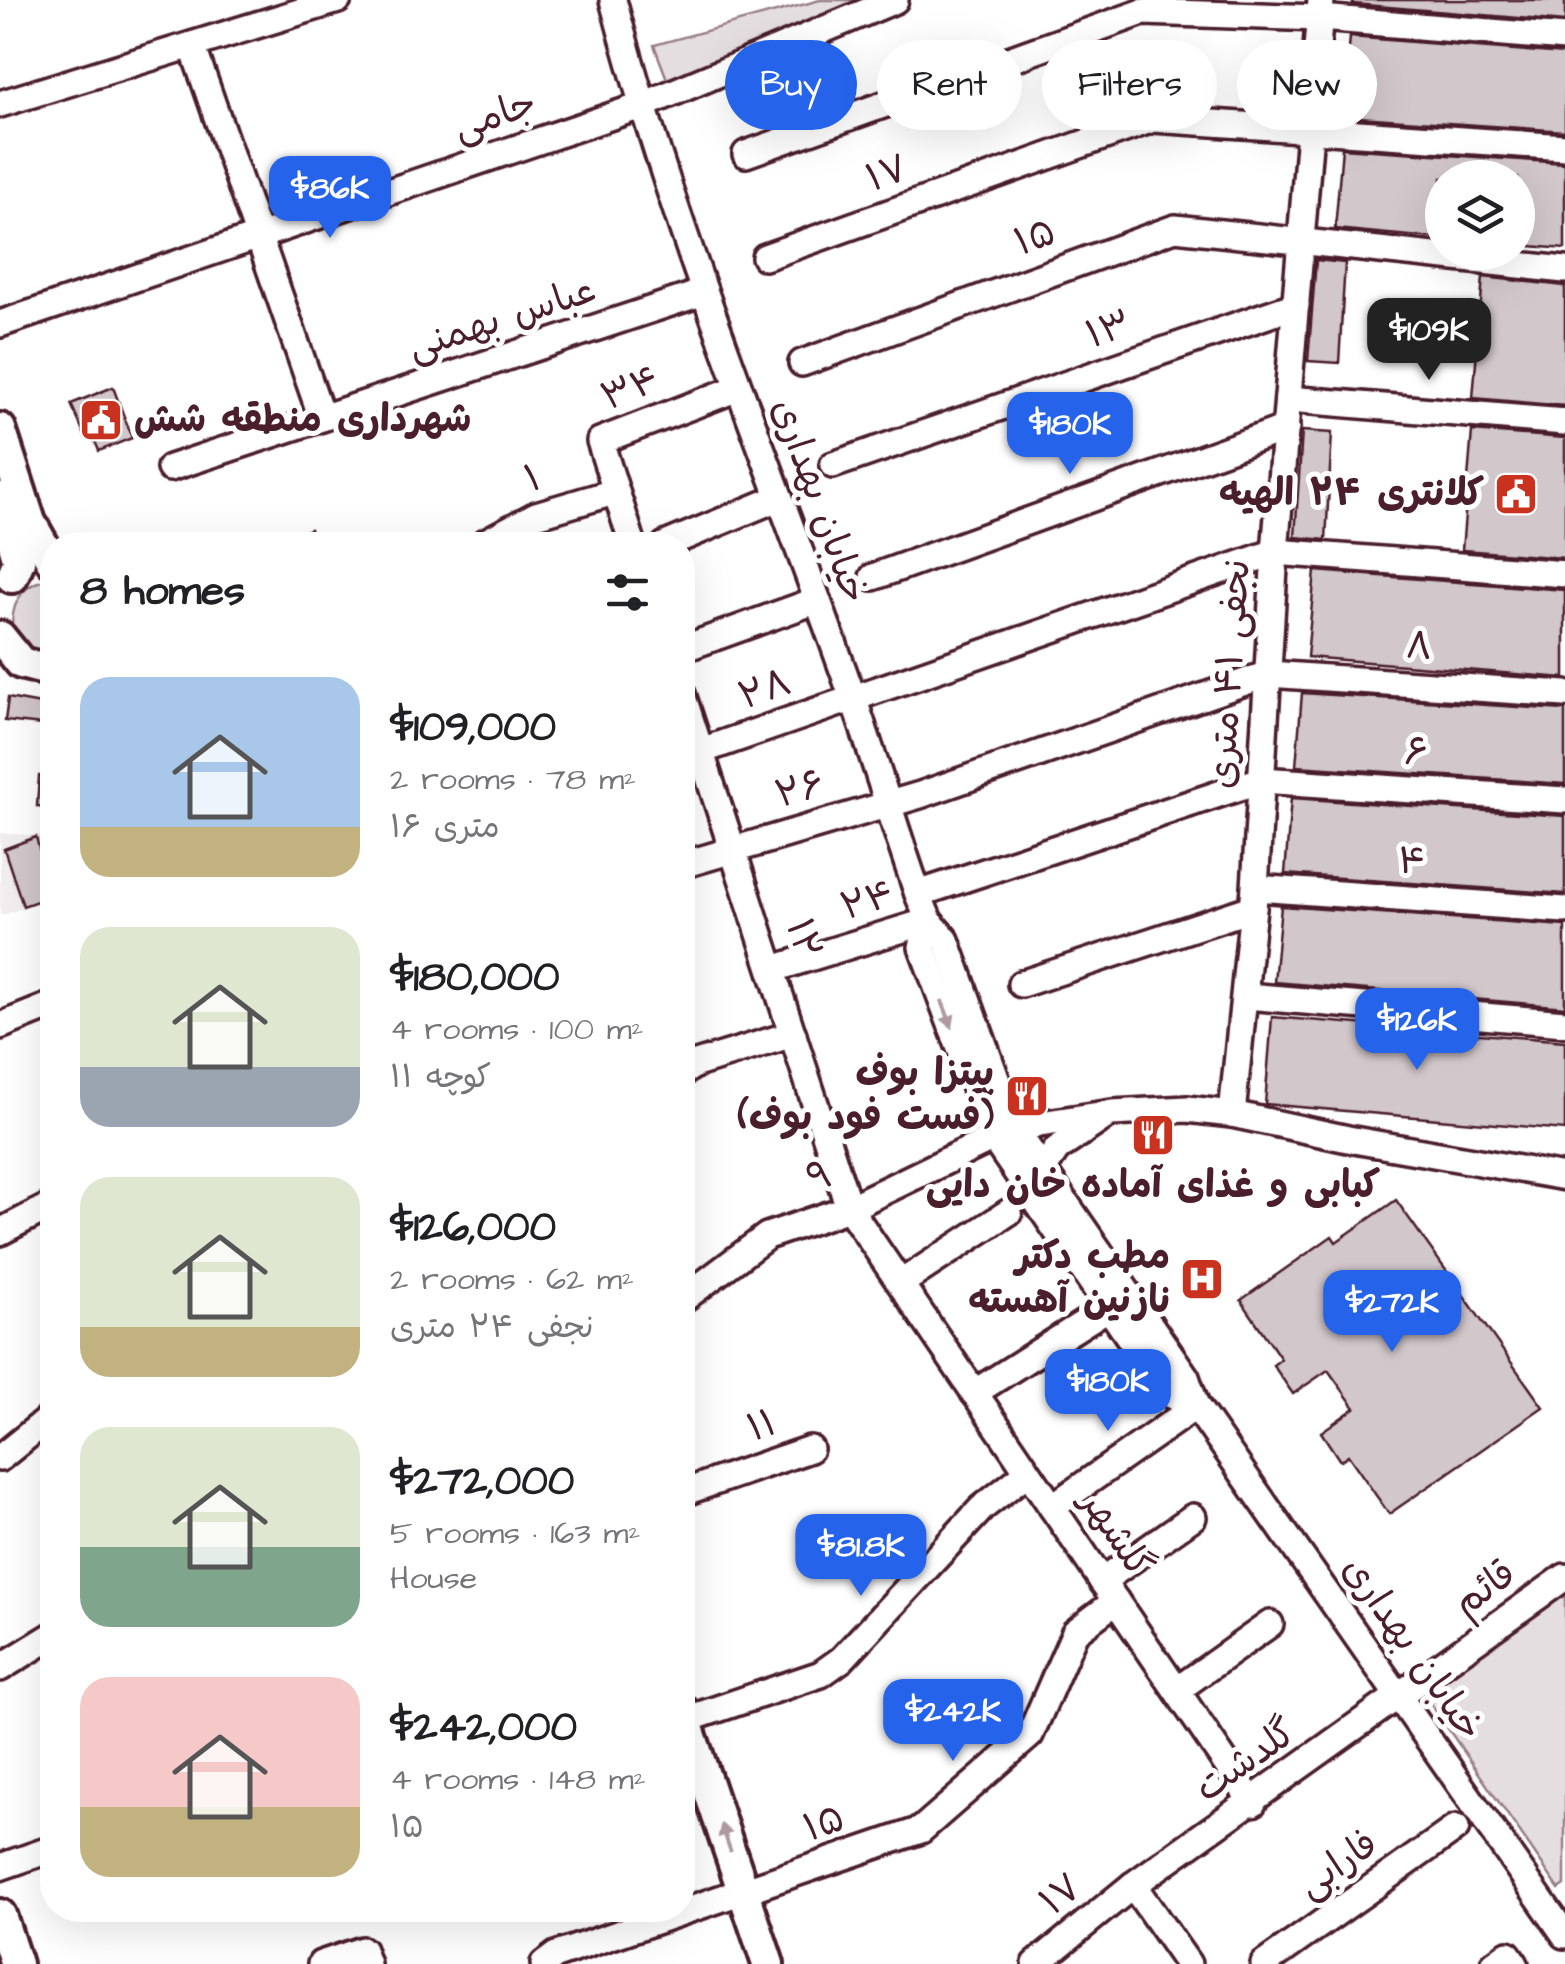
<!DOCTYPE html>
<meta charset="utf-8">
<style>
body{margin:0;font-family:"Architects Daughter","Playpen Sans Arabic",sans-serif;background:#f2f2f2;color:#202124;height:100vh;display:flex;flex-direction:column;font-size:38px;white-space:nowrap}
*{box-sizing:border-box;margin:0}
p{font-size:32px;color:#757577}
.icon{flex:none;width:55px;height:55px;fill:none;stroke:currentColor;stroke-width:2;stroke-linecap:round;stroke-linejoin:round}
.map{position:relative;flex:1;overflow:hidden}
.drawer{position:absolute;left:40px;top:532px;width:655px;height:1390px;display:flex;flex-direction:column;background:#fff;border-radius:40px;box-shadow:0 10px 40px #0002}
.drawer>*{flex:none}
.banner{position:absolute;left:725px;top:40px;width:690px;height:90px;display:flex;gap:20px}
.controls{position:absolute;left:1425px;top:160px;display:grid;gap:20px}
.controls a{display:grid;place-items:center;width:110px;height:110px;border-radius:50%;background:#fff;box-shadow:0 10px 40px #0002;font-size:50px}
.price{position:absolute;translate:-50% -85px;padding:0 22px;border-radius:20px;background:#2563eb;color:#fff;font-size:32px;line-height:65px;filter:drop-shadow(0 2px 5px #0008)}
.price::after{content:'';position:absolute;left:50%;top:60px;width:30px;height:22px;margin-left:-15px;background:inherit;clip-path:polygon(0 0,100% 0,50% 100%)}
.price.active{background:#222;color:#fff}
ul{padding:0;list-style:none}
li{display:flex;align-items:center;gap:30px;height:250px;padding:0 40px}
li span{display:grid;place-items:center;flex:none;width:280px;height:200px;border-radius:30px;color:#555}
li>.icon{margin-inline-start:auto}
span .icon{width:120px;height:120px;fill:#fffc;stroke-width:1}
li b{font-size:42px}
h2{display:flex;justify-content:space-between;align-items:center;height:120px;padding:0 40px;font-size:42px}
.pill{padding:0 35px;border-radius:45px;background:#fff;box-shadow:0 10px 40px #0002;font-size:35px;line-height:90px}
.pill.active{background:#2563eb;color:#fff}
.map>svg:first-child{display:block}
</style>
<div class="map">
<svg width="1565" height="1964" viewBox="0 0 1565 1964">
<rect width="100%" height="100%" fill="#fff"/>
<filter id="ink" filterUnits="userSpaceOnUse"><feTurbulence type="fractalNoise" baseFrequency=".01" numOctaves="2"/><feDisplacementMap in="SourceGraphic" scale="20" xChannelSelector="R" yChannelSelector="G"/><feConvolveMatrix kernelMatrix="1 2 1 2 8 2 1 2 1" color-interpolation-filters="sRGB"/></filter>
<g filter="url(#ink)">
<polygon fill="#f2eeef" points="0,833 42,836 52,897 0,916"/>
<g fill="#e5dee0" stroke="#987e86" stroke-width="2.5">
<polygon points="820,0 862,0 667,79 654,45"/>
<path d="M52,579v78l-27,-10 -13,-23c1,-26 14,-43 40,-45z"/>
<polygon points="1565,1593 1565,1885 1559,1889 1424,1694"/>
</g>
<g fill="#d2c7cb" stroke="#4a1f2b" stroke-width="2.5">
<polygon points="1353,0 1565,0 1565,22 1353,4"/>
<polygon points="1350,37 1565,54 1565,131 1343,116"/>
<polygon points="1342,148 1565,163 1565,249 1518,245 1518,178 1442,178 1442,239 1335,229"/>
<polygon points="1316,260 1345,263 1339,363 1308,361"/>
<polygon points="1483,277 1565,286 1565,406 1473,398"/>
<polygon points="113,387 132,438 99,451 93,436 86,438 71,404"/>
<polygon points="1302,431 1332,433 1326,540 1295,537"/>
<polygon points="1472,431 1565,438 1565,558 1462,550"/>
<polygon points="310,529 315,545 273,545 273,544"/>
<polygon points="1315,571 1565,590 1565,678 1307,657"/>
<polygon points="1302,693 1565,710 1565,784 1296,766"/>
<polygon points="8,698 52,706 52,726 5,721"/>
<polygon points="39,776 52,777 52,807 37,806"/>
<polygon points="1291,798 1565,816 1565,894 1285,874"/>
<polygon points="36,837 52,896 23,906 4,849"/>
<polygon points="1281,906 1565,926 1565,1007 1274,982"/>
<polygon points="1272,1017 1565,1041 1565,1130 1265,1104"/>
<polygon points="1396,1200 1543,1407 1389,1514 1348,1455 1340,1461 1321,1432 1355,1408 1328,1370 1293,1394 1273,1365 1281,1359 1241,1300 1332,1236 1336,1242"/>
</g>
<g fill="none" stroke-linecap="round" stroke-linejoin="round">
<g stroke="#4a1f2b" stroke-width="32">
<g id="minor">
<path d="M613,0c63,239 158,466 240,698 23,65 42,131 65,196l11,27 17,19 68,188 172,249 10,29 369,529"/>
<polyline points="192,45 322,418"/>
<polyline points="0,104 338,0"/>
<polyline points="746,154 1143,12 1320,18 1565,38"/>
<polyline points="765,257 1153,119 1565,147"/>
<polyline points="0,324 641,106 895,0"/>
<polyline points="802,363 1175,228 1565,270"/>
<polyline points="1288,399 1565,422"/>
<polyline points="833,465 1296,305"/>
<polyline points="170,468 704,292"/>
<polyline points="480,545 536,515 614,492"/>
<polyline points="633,545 600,441 738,388"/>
<polyline points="665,545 778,498"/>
<polyline points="873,577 1286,428"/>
<polyline points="682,649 815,601"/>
<polyline points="682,694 849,1208 1253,1803"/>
<polyline points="701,751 1275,552 1565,574"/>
<polyline points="682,865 920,795 1268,674 1565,694"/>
<polyline points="1255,888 1565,910"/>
<polyline points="918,894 1261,780 1565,800"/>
<polyline points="929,921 922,947 994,1139 1167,1393 1196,1406"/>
<polyline points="773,969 929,921"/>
<polyline points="1021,984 1253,908"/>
<polyline points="1246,996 1565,1023"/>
<polyline points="0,1026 52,1005"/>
<polyline points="682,1073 696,1064 793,1034"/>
<polyline points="1232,1114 1255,888 1275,552 1321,0"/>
<polyline points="1035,1181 1057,1149 1103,1118"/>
<polyline points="0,1232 52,1205"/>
<polyline points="901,1283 1009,1212"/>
<polyline points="682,1300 767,1236 849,1208 1014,1128 1112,1113 1187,1109 1232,1114 1348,1139 1565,1177"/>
<polyline points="974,1393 1106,1309"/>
<polyline points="0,1458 52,1416"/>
<polyline points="682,1493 810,1449"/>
<polyline points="1052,1507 1196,1406"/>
<polyline points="1102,1581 1193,1517"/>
<polyline points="0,1668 52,1636"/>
<polyline points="1177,1690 1270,1624"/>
<polyline points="682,1721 821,1674 842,1659 982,1508 1028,1472"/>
<polyline points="0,1867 52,1849"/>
<polyline points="1133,1885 1188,1964"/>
<polyline points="321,1964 362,1950 367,1964"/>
<polyline points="544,1964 556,1955 921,1830 1030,1735 1075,1632 1116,1601"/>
<polyline points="1036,1964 1133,1885 1565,1577"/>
<polyline points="1264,1964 1456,1828"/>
<polyline points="1494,1964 1508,1954 1515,1964"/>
</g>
</g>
<g stroke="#4a1f2b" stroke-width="38">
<g id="major">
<polyline points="0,429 30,522 52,561"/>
<polyline points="0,498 19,561 12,577"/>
<polyline points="0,637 21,663 52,671"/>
<polyline points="682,1710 768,1964"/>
<polyline points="0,1915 16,1964"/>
</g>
</g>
<use href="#minor" stroke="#fff" stroke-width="25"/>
<use href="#major" stroke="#fff" stroke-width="30"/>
</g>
<defs><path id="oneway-solid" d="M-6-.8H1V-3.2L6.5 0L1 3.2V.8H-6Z" transform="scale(2.5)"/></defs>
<g fill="#ae9aa0">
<use href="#oneway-solid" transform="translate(947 1014) rotate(69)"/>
<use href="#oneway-solid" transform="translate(726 1838) rotate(-109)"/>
</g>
</g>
<defs>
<g id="civic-square" transform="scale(2.25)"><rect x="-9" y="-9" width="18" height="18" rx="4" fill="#c8321e" stroke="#fff"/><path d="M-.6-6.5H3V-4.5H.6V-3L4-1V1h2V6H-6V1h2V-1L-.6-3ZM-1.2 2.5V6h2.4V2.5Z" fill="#fff"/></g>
<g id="restaurant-square" transform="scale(2.25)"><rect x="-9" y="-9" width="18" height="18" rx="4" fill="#c8321e" stroke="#fff"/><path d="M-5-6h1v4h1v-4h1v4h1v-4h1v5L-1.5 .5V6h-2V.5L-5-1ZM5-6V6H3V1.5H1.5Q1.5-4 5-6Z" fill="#fff"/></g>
<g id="hospital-square" transform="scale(2.25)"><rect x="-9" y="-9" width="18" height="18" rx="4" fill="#c8321e" stroke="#fff"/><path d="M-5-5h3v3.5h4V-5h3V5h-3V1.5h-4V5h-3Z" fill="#fff"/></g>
</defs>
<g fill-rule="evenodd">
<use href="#civic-square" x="101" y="420"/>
<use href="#civic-square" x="1516" y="494"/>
<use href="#restaurant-square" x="1027" y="1096"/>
<use href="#restaurant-square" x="1153" y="1135"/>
<use href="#hospital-square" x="1202" y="1279"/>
</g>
<g text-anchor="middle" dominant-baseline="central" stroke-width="10" stroke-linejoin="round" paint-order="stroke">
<g font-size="38" fill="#4a1f2b" stroke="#fff">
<text transform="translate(495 116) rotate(-19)">جامی</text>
<text transform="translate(887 174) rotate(-20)">۱۷</text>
<text transform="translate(1035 238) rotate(-20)">۱۵</text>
<text transform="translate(502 319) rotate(-18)">عباس بهمنی</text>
<text transform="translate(1109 330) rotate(-19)">۱۳</text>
<text transform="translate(631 389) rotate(-22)">۳۴</text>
<text transform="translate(533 479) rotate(-20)">۱</text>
<text transform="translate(819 501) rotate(70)">خیابان بهداری</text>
<text transform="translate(1419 647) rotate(4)">۸</text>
<text transform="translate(1230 674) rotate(-86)">نجفی ۴۱ متری</text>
<text transform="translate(765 690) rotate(-19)">۲۸</text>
<text transform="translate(1416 753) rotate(4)">۶</text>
<text transform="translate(800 790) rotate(-16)">۲۶</text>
<text transform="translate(1412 862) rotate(4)">۴</text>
<text transform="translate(868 901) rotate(-17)">۲۴</text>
<text transform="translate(803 939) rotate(72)">۱۲</text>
<text transform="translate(820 1177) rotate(-20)">۹</text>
<text transform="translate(762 1426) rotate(-19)">۱۱</text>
<text transform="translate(1116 1534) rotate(56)">گلشهر</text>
<text transform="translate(1485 1589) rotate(-36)">قائم</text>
<text transform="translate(1412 1649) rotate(55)">خیابان بهداری</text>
<text transform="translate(1246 1761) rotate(-35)">گلدشت</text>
<text transform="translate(824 1824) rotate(-19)">۱۵</text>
<text transform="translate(1338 1865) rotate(-35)">فارابی</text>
<text transform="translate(1061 1895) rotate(-39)">۱۷</text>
</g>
<g font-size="38" font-weight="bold" fill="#4a1f2b" stroke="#fff" text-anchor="end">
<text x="134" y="420" text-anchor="start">شهرداری منطقه شش</text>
<text x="1484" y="494">کلانتری ۲۴ الهیه</text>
<text x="994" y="1074">پیتزا بوف<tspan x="994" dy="44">(فست فود بوف)</tspan></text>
<text x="1153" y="1186" text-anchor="middle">کبابی و غذای آماده خان دایی</text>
<text x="1170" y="1257">مطب دکتر<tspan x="1170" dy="44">نازنین آهسته</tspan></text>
</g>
</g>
</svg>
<div class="controls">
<a><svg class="icon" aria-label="layers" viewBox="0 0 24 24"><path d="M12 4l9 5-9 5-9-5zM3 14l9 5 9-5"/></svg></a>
</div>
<b class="price" style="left:330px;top:241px">$86K</b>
<b class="price active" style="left:1429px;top:383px">$109K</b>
<b class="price" style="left:1070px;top:477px">$180K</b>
<b class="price" style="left:1417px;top:1073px">$126K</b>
<b class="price" style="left:1392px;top:1355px">$272K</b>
<b class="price" style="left:1108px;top:1434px">$180K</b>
<b class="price" style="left:861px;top:1599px">$81.8K</b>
<b class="price" style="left:953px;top:1764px">$242K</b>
<div class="banner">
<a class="pill active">Buy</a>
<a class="pill">Rent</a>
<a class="pill">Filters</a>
<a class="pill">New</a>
</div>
<section class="drawer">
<h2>8 homes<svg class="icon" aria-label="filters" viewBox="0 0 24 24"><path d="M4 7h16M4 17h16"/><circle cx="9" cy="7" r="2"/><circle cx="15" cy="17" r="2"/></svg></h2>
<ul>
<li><span style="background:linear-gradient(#a9c7e8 75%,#c2b280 0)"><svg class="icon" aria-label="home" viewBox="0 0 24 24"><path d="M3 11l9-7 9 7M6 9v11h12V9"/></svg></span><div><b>$109,000</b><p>2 rooms · 78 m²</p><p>۱۶ متری</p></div></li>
<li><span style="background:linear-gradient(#dfe7d0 70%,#9aa5b1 0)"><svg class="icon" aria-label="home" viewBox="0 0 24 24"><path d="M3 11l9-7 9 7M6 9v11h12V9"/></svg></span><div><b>$180,000</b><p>4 rooms · 100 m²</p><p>کوچه ۱۱</p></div></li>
<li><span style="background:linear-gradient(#dfe7d0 75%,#c2b280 0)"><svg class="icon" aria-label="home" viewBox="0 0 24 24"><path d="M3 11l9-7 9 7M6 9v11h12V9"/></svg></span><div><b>$126,000</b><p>2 rooms · 62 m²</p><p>نجفی ۲۴ متری</p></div></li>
<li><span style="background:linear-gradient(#dfe7d0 60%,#7fa58c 0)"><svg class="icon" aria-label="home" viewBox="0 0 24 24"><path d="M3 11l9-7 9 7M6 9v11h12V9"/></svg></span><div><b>$272,000</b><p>5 rooms · 163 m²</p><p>House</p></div></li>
<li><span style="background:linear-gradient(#f6c9c9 65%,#c2b280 0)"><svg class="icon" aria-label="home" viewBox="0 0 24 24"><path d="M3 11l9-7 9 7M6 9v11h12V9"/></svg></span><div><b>$242,000</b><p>4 rooms · 148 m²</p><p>۱۵</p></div></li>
</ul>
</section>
</div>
